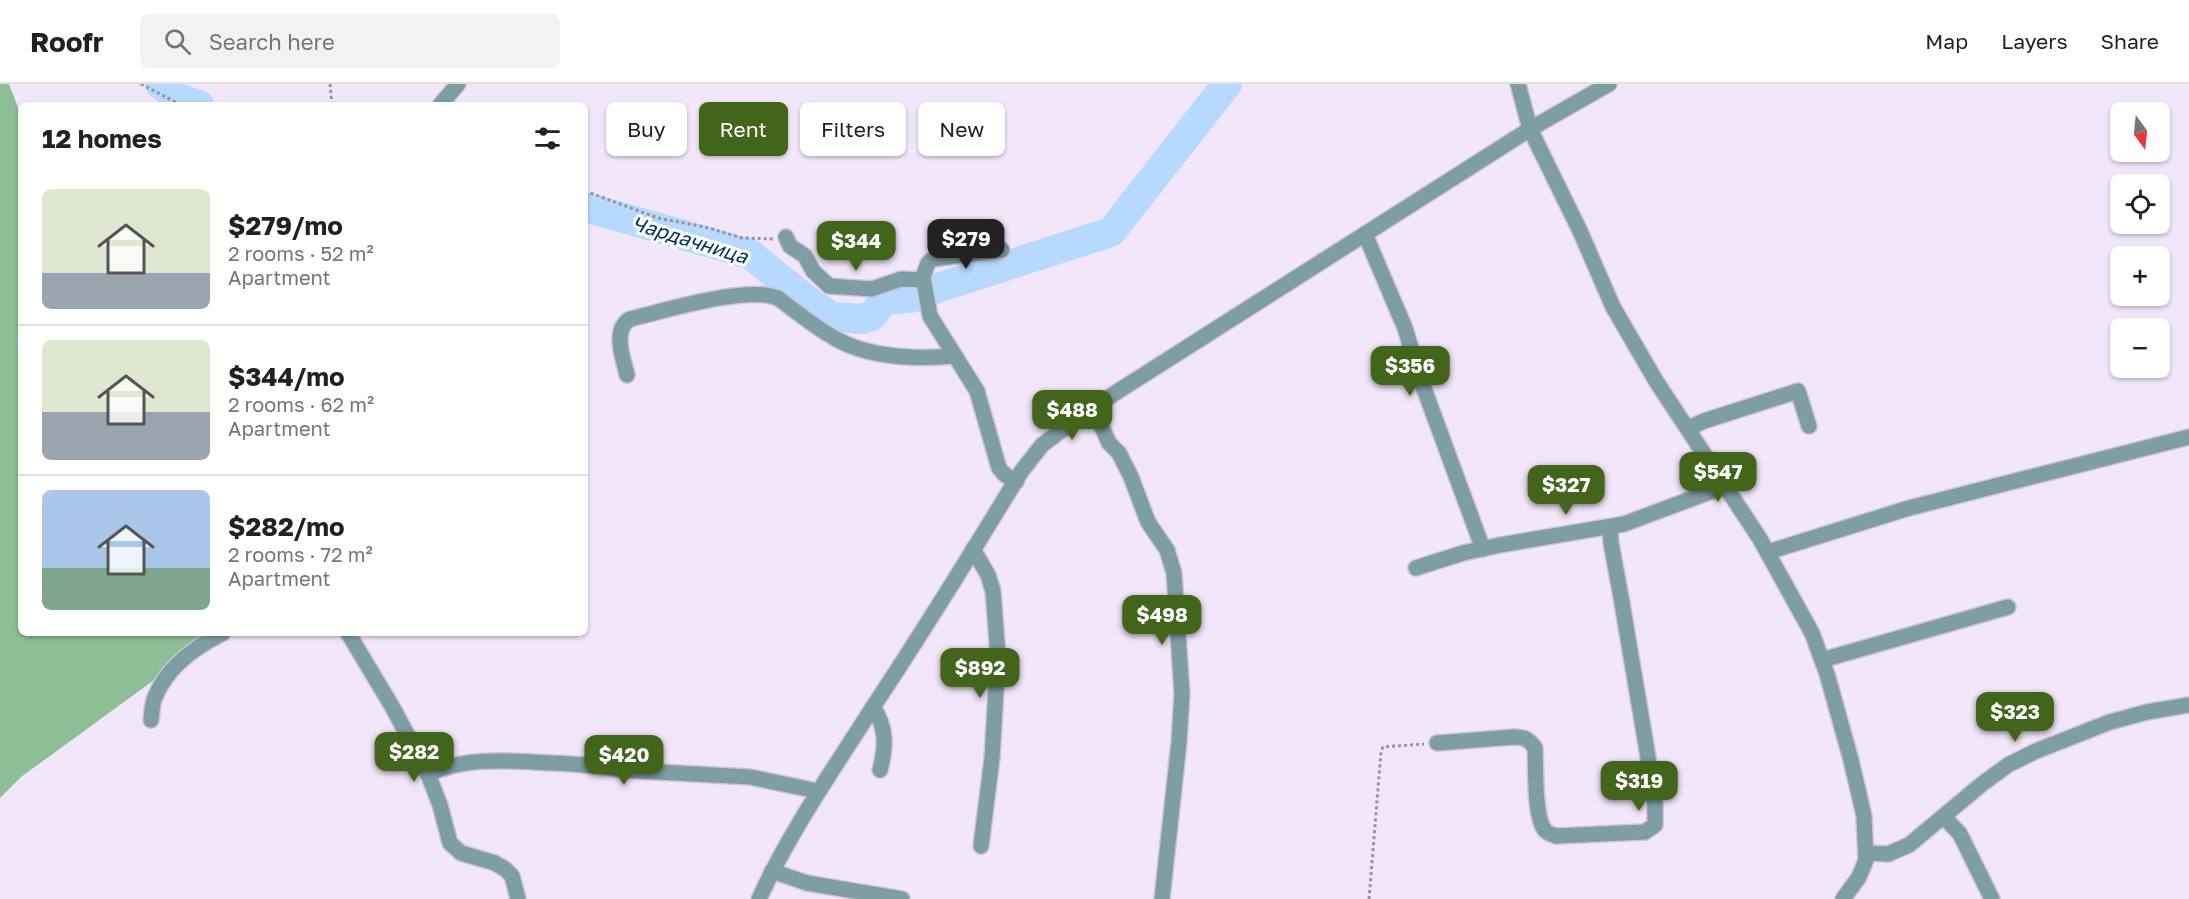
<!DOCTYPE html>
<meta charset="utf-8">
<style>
body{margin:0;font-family:"Golos Text",sans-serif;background:#f2f2f2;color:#202124;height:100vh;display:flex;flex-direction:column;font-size:22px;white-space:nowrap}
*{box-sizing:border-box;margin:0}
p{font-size:20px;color:#757577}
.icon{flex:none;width:33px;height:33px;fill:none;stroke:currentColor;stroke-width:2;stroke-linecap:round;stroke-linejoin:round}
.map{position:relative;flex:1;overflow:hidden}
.details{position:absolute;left:18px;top:18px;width:570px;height:534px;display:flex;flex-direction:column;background:#fff;border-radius:9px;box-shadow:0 2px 4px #0004}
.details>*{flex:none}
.top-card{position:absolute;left:606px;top:18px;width:570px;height:54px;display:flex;gap:12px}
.needle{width:39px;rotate:165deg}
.buttons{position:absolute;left:2110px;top:18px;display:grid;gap:12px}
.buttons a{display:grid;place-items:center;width:60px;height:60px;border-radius:9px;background:#fff;box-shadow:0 2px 4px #0004;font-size:30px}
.price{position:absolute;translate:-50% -51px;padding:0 14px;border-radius:12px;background:#42641b;color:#fff;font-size:20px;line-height:39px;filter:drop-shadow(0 2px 3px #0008)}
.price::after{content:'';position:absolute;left:50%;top:36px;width:18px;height:14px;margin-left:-9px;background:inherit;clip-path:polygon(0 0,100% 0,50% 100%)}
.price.active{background:#222;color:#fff}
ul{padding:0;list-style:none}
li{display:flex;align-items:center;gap:18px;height:150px;padding:0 24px}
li+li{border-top:2px solid #e0e0e0}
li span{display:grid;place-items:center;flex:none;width:168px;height:120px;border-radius:9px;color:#555}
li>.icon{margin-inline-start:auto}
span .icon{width:72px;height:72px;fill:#fffc;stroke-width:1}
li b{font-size:26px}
h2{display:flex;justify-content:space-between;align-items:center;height:72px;padding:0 24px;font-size:26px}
.tag{padding:0 21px;border-radius:9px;background:#fff;box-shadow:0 2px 4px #0004;font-size:21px;line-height:54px}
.tag.active{background:#42641b;color:#fff}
header{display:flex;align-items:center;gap:36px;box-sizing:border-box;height:84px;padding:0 30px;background:#fff;border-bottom:2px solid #e0e0e0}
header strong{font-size:28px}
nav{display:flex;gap:33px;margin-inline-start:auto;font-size:21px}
.search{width:420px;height:54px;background:#f2f2f2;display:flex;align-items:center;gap:15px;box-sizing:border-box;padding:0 21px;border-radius:9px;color:#757577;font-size:22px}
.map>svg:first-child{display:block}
</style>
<header>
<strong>Roofr</strong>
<div class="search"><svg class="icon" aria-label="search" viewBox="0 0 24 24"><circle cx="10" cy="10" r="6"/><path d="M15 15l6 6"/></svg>Search here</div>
<nav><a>Map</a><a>Layers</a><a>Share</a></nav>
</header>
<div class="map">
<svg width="2189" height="815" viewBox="0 0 2189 815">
<rect width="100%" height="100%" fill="#f2e7fa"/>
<polygon fill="#8dbe95" points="0,0 9,0 21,31 21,253 17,254 21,262 21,549 207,549 209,556 21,693 0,714"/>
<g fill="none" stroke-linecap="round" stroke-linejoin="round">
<g stroke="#b7d9fe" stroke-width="30">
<polyline points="160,0 178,14 199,21"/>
<polyline points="585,123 750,170 803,213 832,233 863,235 873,231 884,216 918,213 934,205 1111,148 1227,0"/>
</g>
<g stroke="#cec5d5" stroke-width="18">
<g id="minor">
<polyline points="1518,0 1530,45 1580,147 1613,223 1656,297 1760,455 1812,549 1827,590 1851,676 1864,732 1866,776 1859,793 1843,815"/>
<polyline points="440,21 458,0"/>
<polyline points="1365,150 1405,244 1419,291 1483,465"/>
<polyline points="786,153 790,162 805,172 813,187 829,202 872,205 901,195 923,196"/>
<polyline points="1002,166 933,175 928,179 923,193 930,232 977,307 999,384 1004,390 1016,398"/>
<path d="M627,291c-4,-17 -15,-45 3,-56 34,-8 117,-34 148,-21 20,15 39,31 62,43 33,17 79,18 115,15"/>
<polyline points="1093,323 1109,359 1119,369 1131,393 1148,438 1167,466 1174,489 1182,610 1179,658 1162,815"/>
<polyline points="1689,344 1704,337 1798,307 1809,342"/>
<polyline points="973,465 988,491 993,507 998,572 992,674 981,762"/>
<polyline points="1768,468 1909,424 2189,353"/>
<polyline points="1416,484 1463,469 1500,461 1624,440 1715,406 1726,400"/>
<polyline points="348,549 393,624 428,690 440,721 450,759 461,769 495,779 505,785 512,792 518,815"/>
<polyline points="1822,576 2008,523"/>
<path d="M873,623c14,21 13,40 7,63"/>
<path d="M151,636c1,-7 1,-17 4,-23 12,-30 40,-50 68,-64"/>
<path d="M1437,659l77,-6c10,0 15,2 21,11 1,19 -1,66 9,81 2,4 7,5 12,7l89,-4 10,-7v-20l-8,-54 -26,-154 -10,-54 -1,-15"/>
<path d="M428,690c40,-18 81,-13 124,-11 23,1 46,2 69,7l129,7 67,14"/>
<polyline points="1944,733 1960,750 1992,815"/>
<polyline points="1866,769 1888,770 1909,761 1982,700 2008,681 2036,667 2110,638 2147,628 2189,621"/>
<polyline points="772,787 807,799 902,815"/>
<path d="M759,815c31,-68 74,-129 114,-192 51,-77 100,-156 148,-235l21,-27 45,-34 443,-282 79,-45"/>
</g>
</g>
<g stroke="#99919f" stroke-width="3" stroke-dasharray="3 3" stroke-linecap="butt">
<polyline points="141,0 181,21"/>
<polyline points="330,0 332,21"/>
<polyline points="585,107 658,134 705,143 742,154 773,155"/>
<polyline points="1369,815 1381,668 1383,663 1424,660"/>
</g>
<use href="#minor" stroke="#7f9da4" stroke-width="15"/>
</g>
<g text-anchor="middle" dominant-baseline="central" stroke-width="6" stroke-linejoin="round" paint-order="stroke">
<g font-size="20" font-style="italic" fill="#013159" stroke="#fff">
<text transform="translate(690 155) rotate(17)">Чардачница</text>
</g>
</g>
</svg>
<div class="buttons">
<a><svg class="needle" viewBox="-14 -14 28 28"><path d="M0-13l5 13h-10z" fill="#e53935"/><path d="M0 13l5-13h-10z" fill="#757577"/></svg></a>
<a><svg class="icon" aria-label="locate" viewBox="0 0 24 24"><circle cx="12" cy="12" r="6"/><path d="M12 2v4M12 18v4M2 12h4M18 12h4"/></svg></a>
<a>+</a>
<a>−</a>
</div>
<b class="price active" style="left:966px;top:186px">$279</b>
<b class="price" style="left:856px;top:188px">$344</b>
<b class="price" style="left:1410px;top:313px">$356</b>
<b class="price" style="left:1072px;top:357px">$488</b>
<b class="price" style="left:1718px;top:419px">$547</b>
<b class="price" style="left:1566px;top:432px">$327</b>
<b class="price" style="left:1162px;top:562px">$498</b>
<b class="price" style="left:980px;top:615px">$892</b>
<b class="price" style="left:2015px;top:659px">$323</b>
<b class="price" style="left:414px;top:699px">$282</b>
<b class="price" style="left:624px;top:702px">$420</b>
<b class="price" style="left:1639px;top:728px">$319</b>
<div class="top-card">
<a class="tag">Buy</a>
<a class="tag active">Rent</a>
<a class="tag">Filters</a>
<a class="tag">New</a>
</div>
<section class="details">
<h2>12 homes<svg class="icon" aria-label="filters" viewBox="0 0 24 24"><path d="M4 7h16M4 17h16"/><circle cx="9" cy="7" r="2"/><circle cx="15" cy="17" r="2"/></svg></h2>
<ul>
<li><span style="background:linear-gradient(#dfe7d0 70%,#9aa5b1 0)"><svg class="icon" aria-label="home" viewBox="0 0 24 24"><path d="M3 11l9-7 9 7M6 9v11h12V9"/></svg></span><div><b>$279/mo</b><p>2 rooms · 52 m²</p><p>Apartment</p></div></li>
<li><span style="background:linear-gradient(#dfe7d0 60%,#9aa5b1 0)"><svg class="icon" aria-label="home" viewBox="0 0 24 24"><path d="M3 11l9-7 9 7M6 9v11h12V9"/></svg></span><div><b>$344/mo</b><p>2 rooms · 62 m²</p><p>Apartment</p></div></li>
<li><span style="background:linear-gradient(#a9c7e8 65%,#7fa58c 0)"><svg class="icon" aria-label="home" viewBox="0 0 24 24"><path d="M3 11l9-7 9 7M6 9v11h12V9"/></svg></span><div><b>$282/mo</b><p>2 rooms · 72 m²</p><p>Apartment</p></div></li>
</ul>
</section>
</div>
